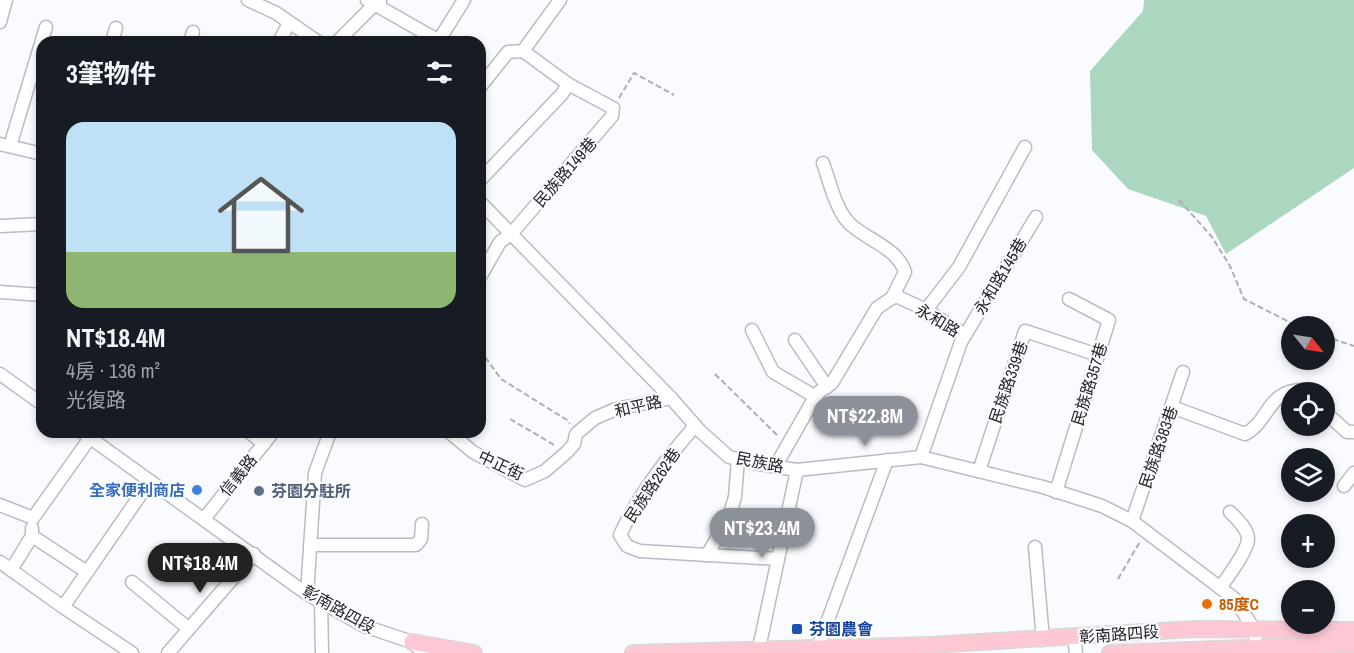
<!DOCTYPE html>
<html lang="zh-TW">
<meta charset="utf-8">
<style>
body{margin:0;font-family:"Archivo Narrow","Noto Sans TC",sans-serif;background:#20242c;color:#f1f3f6;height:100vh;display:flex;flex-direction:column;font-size:22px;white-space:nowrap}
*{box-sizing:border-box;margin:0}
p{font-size:20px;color:#9ea1a6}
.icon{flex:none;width:33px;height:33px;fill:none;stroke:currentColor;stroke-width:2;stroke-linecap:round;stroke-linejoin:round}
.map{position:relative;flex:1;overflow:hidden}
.sheet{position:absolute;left:36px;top:36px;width:450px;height:402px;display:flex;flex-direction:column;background:#171b24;border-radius:18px;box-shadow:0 3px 9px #0003}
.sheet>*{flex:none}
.needle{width:39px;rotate:120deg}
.fabs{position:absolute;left:1281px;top:316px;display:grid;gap:12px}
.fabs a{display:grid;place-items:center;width:54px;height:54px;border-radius:50%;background:#171b24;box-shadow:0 3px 9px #0003;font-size:30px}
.price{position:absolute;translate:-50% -51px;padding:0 14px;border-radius:21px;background:#8c9099;color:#fff;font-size:20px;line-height:39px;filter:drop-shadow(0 2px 3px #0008)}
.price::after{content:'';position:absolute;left:50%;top:36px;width:18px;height:14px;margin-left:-9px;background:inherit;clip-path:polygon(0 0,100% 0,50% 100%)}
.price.active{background:#222;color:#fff}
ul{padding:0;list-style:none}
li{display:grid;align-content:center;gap:12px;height:318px;padding:0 30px}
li+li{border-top:2px solid #363941}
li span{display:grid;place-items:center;height:186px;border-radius:18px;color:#555}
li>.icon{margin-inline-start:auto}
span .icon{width:108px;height:108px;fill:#fffc;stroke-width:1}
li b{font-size:26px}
h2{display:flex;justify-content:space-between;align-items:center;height:72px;padding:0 30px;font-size:26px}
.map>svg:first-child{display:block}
</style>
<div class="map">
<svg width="1354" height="653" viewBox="0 0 1354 653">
<rect width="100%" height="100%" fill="#fafbfe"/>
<polygon fill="#abd7c0" points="1144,0 1354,0 1354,168 1226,254 1206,216 1128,189 1092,150 1090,71 1143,11"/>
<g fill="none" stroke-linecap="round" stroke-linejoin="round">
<g stroke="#b9bcc2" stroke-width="15">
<g id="minor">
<polyline points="248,0 276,13 318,42"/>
<polyline points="367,0 441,42"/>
<polyline points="0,22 6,0"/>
<polyline points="439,40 464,0"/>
<polyline points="112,42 116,28"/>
<polyline points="190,42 193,32"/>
<polyline points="279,42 289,23"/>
<polyline points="337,42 375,4 380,2"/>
<polyline points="480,87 508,52 523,51 560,0"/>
<polyline points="0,144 42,154"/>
<polyline points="10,146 46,27"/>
<path d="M823,163c6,17 13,47 26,60 17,17 48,24 56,49l-13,26"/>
<polyline points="480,180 562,94 568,84"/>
<polyline points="480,202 671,398 700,431 729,457 759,464 797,470 921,457 1043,487 1102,506 1132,521 1235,599 1255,631 1256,653"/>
<polyline points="0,226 42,224"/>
<polyline points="480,277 500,242 512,233 612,116 613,108 568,84 523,51"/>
<polyline points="0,292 42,295"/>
<polyline points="892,298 896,296 926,310 965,335"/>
<polyline points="926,310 959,267 1025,147"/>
<polyline points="752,330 773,372 816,397"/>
<polyline points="795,340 827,387"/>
<polyline points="0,374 42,404"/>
<path d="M1172,407l73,27c25,-13 22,-45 59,-44l3,3"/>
<polyline points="1324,411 1347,432 1354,432"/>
<path d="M695,426c-29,33 -57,69 -75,109l7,11 13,5 138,8"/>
<polyline points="82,432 307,594 364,626 412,642 423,653"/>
<polyline points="249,432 264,444"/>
<polyline points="449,432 473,452 525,480 545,471 567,452 574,444 576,434 595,418 616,409 671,398"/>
<polyline points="921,457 961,342 1036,217"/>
<polyline points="775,467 811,404 819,392 832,383 877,308 892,298"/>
<polyline points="979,471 1025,331 1098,355"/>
<polyline points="1344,486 1354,473"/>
<polyline points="1056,492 1109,320 1069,299"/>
<polyline points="0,505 33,518"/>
<polyline points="33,518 90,438"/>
<polyline points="204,519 273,432"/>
<polyline points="1132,521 1183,372"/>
<polyline points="32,536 87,572"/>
<polyline points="310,545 416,545 421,539 422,524"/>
<polyline points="1035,547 1043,640"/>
<polyline points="707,555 728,520 735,497 738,459"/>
<polyline points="0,562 63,607 132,653"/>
<polyline points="11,570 32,536 32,528"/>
<polyline points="132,582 189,629"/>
<path d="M1220,588c7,-10 28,-38 28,-49 0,-10 -11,-20 -18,-27"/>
<polyline points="307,594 315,473 330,432"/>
<polyline points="321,602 322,653"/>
<polyline points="63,607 150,481"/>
<polyline points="1074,637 1076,653"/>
<polyline points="818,647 887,460"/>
<polyline points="168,653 254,554"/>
<polyline points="758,653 797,470"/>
</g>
</g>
<g stroke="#d8d8d8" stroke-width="18">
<g id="major">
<polyline points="412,642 474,653"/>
<polyline points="633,653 930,645 1194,629 1354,630"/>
<polyline points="1110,653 1354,644"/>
</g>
</g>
<g stroke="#aeafb2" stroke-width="2" stroke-dasharray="6 3" stroke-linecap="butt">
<polyline points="619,98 634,73 674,95"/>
<polyline points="1179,200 1212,237 1230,266 1244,299 1299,327"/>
<polyline points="1324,336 1354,346"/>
<polyline points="480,350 501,379 567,420 570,424"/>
<polyline points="715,374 779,437"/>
<polyline points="510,419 556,446"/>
<polyline points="1118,579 1141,540"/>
</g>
<use href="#minor" stroke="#fff" stroke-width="12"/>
<use href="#major" stroke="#fdc8d4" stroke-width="15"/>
</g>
<circle fill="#3f7fe0" stroke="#fafbfe" stroke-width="2" cx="197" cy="490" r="6"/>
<circle fill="#5c6f8a" stroke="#fafbfe" stroke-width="2" cx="259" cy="491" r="6"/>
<circle fill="#e8710a" stroke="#fafbfe" stroke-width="2" cx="1207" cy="604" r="6"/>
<rect fill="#1a4fb4" stroke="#fafbfe" stroke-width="2" x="791" y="623" width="12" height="12" rx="3"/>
<g text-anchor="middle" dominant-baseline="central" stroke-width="4.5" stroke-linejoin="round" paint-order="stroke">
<g font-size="16" fill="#242527" stroke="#fafbfe">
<text transform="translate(565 172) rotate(-49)">民族路149巷</text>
<text transform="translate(1000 276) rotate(-59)">永和路145巷</text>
<text transform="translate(938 320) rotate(31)">永和路</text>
<text transform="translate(1008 382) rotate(-71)">民族路339巷</text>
<text transform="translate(1089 384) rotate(-73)">民族路357巷</text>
<text transform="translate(638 406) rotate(-13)">和平路</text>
<text transform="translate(1158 447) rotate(-71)">民族路383巷</text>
<text transform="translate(760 462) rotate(11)">民族路</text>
<text transform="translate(501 465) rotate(25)">中正街</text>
<text transform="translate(238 475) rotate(-51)">信義路</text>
<text transform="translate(652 485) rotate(-56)">民族路262巷</text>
<text transform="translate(339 609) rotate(29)">彰南路四段</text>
<text transform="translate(1119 634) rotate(-4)">彰南路四段</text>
</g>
<g font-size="16" font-weight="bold" fill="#366cbe" stroke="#fafbfe" text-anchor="end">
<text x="185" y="490">全家便利商店</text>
</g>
<g font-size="16" font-weight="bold" fill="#4e5e75" stroke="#fafbfe" text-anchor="start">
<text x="271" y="491">芬園分駐所</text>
</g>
<g font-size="16" font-weight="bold" fill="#c56008" stroke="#fafbfe" text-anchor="start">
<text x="1219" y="604">85度C</text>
</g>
<g font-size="16" font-weight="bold" fill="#164399" stroke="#fafbfe" text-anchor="start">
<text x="809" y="629">芬園農會</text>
</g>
</g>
</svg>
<div class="fabs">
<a><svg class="needle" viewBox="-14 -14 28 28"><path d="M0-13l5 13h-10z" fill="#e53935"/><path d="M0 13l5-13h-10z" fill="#9ea1a6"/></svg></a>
<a><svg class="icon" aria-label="locate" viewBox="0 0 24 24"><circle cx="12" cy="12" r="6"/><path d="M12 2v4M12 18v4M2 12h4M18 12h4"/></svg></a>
<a><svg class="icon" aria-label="layers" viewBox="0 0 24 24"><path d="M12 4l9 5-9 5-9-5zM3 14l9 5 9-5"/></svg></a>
<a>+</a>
<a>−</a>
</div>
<b class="price" style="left:865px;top:447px">NT$22.8M</b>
<b class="price" style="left:762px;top:559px">NT$23.4M</b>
<b class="price active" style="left:200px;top:594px">NT$18.4M</b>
<section class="sheet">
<h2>3筆物件<svg class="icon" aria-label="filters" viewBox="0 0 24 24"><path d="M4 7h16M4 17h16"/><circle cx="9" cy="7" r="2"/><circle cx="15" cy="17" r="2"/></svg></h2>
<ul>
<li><span style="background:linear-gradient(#bfe0f5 70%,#8fb573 0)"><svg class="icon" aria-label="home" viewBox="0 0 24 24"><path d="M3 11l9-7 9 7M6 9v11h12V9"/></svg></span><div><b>NT$18.4M</b><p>4房 · 136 m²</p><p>光復路</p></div></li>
</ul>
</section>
</div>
